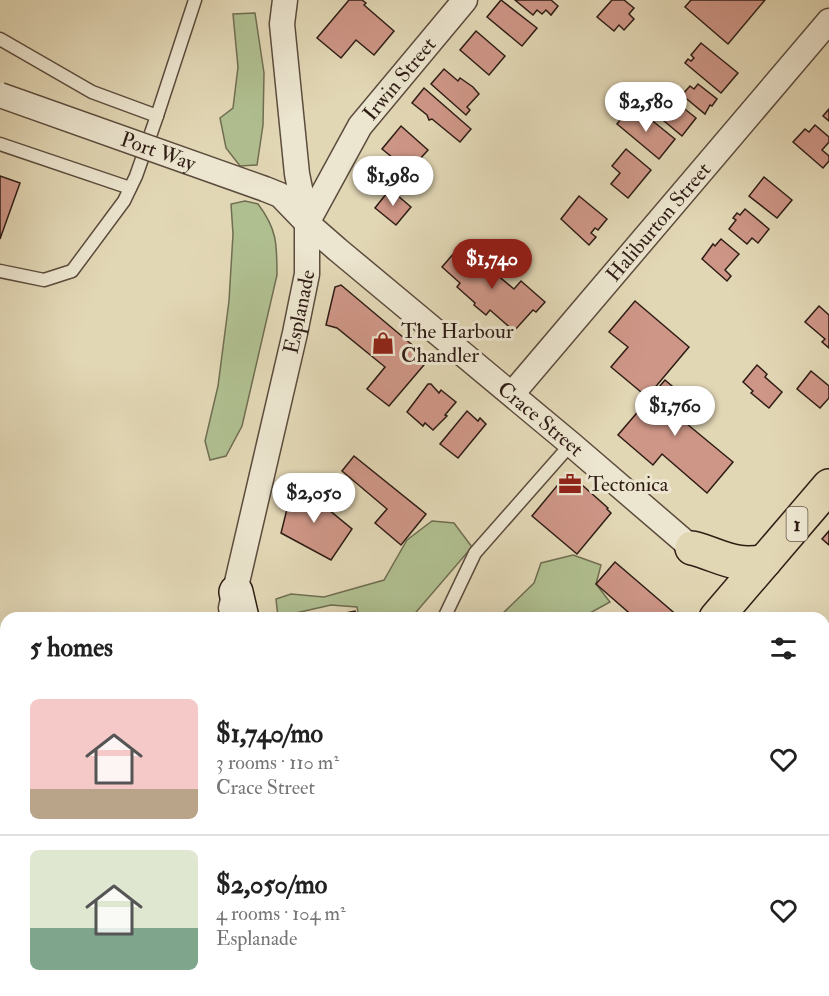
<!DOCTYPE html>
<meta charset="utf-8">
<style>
body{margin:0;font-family:"IM FELL Double Pica",serif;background:#f6f6f6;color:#222;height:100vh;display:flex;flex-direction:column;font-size:22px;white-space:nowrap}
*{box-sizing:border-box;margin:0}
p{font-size:20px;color:#767676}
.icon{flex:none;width:33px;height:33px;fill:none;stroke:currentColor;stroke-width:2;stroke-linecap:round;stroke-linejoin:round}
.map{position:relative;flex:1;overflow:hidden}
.panel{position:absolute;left:0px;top:612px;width:830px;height:384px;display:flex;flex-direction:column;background:#fff;border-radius:18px 18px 0 0;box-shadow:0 6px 24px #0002}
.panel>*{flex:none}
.price{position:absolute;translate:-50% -51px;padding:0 14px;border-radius:21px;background:#fff;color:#222;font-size:20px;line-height:39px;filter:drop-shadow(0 2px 3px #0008)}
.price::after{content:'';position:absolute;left:50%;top:36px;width:18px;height:14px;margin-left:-9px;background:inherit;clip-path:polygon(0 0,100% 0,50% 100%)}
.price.selected{background:#8f2418;color:#fff}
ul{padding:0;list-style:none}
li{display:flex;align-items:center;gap:18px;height:150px;padding:0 30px}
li+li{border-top:2px solid #e0e0e0}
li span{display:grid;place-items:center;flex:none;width:168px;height:120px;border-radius:9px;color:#555}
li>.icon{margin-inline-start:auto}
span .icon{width:72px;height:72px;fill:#fffc;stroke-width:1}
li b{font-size:26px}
h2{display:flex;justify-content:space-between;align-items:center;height:72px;padding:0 30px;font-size:26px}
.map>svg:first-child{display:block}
</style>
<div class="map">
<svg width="829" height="996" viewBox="0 0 829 996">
<rect width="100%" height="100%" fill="#e2d7b5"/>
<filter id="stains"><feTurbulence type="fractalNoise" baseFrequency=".00333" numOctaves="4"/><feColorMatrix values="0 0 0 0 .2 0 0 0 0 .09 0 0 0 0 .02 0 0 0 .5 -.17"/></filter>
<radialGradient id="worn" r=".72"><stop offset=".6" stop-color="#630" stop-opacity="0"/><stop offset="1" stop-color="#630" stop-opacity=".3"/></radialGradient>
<g fill="#b0bf90" stroke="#706e52" stroke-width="1.5">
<polygon points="255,13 264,73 263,125 257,165 240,166 226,148 220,118 233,108 238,67 233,14"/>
<path d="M245,201l13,3c19,25 19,40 19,71l-35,151 -16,30 -16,4 -5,-19 13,-55 11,-85 4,-67 -2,-30z"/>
<polygon points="432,521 454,523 472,547 411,618 359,618 357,607 331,605 278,617 276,599 291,594 324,597 384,580 407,540"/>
<polygon points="573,555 601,565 596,584 610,602 581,618 498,618 534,583 541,563"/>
</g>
<g fill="#ce9687" stroke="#2f1d15" stroke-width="1.5">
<polygon points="349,0 362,0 366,3 364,5 394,31 374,55 356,40 341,58 317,38"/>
<polygon points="501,0 537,28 522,46 487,17"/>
<polygon points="515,0 551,0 558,6 551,15 546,10 542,14 537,10 533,15"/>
<polygon points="612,0 624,0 634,8 629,14 634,19 624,30 619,25 614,31 597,17"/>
<polygon points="691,0 765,0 728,44 685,7"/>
<polygon points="476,31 505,56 489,75 460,50"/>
<polygon points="701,43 738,73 721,93 685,63 688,59 691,61 694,58 691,55"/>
<polygon points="444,69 458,81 460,78 473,87 479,94 467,107 470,110 466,115 431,84"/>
<polygon points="698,84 717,99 712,106 710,105 705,114 682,95 690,86 694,89"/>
<polygon points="424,88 471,129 460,142 432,119 429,120 427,115 412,103"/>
<polygon points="666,94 696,118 682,136 652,111"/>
<polygon points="630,108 641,117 644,114 675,139 659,159 617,124"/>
<polygon points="829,109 829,121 823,116"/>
<polygon points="815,125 829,137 829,142 822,150 829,156 829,161 823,168 793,142 805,129 809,132"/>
<polygon points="401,126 428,150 420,159 425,163 415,176 382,149"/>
<polygon points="626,149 651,170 628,198 611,184 620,173 612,166"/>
<polygon points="0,176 20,183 0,239"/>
<polygon points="764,177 792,200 777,218 749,196"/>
<polygon points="390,189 411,207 396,225 375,208"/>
<polygon points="579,196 607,219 598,230 595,228 591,233 596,237 589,245 561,219"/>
<polygon points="745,209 769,229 758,243 752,238 747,244 729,229 736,220 733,218 737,213 740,215"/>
<polygon points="721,239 739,254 725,270 731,276 727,281 702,259 713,244 715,246"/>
<polygon points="461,245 514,289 521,281 545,302 536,312 533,310 514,331 490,310 486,315 474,305 475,303 457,287 460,283 442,267"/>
<polygon points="341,285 429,359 389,406 367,389 385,367 337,328 326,325 335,287"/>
<polygon points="635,301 689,347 647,397 611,367 628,347 609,332"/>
<polygon points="819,306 829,315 829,348 822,342 825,339 805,322"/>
<polygon points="757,365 767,374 765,377 782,392 769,408 751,393 753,391 743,382"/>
<polygon points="811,371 829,386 829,398 820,408 797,389"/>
<polygon points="665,380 699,409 687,424 733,462 707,493 662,454 653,465 618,435"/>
<polygon points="428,384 431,384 439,393 441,390 456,402 445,415 447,416 433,430 425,423 423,426 407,412"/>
<polygon points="467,411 478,421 480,418 486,424 458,458 440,444"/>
<polygon points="354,456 426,514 401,545 375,523 387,509 342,471"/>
<polygon points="566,475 571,479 573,477 608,508 607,509 611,513 577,554 532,516"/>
<polygon points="294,481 352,529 331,560 281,533"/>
<polygon points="829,531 829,545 822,539"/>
<polygon points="615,562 679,617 678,618 635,618 596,584"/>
<polygon points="355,611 357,618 320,618"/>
<polygon points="6,791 6,909 0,911 0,793"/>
<polygon points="826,880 829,881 829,975 825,974 828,966 824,964 824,888"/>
<polygon points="6,909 6,990 66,990 68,996 0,996 0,911"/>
<polygon points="237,990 251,990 256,996 229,996"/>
<polygon points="491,990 529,990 530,996 466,996"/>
<polygon points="714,990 743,990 747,991 750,996 713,996"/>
<polygon points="601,993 636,996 601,996"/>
</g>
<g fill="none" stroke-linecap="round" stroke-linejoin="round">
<g stroke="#5c4c3d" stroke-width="15">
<g id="service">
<polyline points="0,39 92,92 157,116 136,176 124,201 72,271 44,280 0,271"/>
<polyline points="157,116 195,0"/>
<polyline points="0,144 130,188"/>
<polyline points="444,618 475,553 571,444"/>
<polyline points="277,990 282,996"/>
</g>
</g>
<g stroke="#5c4c3d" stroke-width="27">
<g id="minor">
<path id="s1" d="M265,189l15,6 27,28 31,27 233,194 121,104"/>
<path id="s2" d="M307,223l53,-97 105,-126"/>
<path id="s3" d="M512,394l317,-373"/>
<path id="s4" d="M231,608l64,-275 12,-59v-51l-10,-49 -15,-150 3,-24"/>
<polyline points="782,990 784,996"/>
</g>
</g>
<g stroke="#5c4c3d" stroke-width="33">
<g id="tertiary">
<polyline points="824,652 829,647"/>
<polyline points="573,996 574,990"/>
</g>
</g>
<g stroke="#2f1d15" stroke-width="36">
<g id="secondary">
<polyline points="236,592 242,618"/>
<polyline points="0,762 6,760"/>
</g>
</g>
<g stroke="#2f1d15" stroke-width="36">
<g id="trunk">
<path d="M692,548c28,7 42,20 73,13"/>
<polyline points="716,618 829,486"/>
<polyline points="385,996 392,990"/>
</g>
</g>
<use href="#service" stroke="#ece5cf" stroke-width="12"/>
<use href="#minor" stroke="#ece5cf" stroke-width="24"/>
<use href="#tertiary" stroke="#ece5cf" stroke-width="30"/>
<use href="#secondary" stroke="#ece5cf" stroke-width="33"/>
<use href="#trunk" stroke="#e2d7b5" stroke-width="33"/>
<g stroke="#5c4c3d" stroke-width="27" stroke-linecap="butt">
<g id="minor-bridge">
<path id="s5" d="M0,95l265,94"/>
</g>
</g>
<use href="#minor-bridge" stroke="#ece5cf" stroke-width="24"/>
</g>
<defs>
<g id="shop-bare" transform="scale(1.8)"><path d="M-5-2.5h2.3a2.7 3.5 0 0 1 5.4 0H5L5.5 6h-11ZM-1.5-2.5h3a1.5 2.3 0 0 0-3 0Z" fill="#8f2418" stroke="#ece5cf" stroke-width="2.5" paint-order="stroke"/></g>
<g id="office-bare" transform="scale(1.8)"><path d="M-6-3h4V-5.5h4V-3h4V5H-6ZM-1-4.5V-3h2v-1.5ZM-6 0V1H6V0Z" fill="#8f2418" stroke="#ece5cf" stroke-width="2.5" paint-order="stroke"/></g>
</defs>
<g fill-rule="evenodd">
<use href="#shop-bare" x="383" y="343"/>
<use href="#office-bare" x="570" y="484"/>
</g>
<g text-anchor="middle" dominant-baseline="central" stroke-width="6" stroke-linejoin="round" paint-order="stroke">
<rect fill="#ece5cf" stroke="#68594d" stroke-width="1.5" x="786.5" y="507" width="21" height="34" rx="4.5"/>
<g font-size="20" font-weight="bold" fill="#2f1d15">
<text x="797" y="524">1</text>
</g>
<g font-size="21" fill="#2f1d15" stroke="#ece5cf">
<text stroke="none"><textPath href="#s2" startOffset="172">Irwin Street</textPath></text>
<text stroke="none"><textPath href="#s5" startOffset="168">Port Way</textPath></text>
<text stroke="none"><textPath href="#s3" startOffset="226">Haliburton Street</textPath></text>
<text stroke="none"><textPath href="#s4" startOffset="304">Esplanade</textPath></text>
<text stroke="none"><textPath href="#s1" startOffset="360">Crace Street</textPath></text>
</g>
<g font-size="21" fill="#2f1d15" stroke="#ece5cf" text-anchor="start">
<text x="401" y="331">The Harbour<tspan x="401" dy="24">Chandler</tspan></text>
<text x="588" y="484">Tectonica</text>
</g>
</g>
<rect width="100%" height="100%" filter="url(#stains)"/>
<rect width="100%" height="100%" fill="url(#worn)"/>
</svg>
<b class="price" style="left:646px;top:133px">$2,580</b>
<b class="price" style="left:393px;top:207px">$1,980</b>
<b class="price selected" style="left:492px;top:290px">$1,740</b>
<b class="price" style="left:675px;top:437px">$1,760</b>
<b class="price" style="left:314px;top:524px">$2,050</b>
<section class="panel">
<h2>5 homes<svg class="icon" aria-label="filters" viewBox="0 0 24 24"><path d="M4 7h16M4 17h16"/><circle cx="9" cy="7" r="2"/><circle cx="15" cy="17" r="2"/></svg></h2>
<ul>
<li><span style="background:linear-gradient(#f6c9c9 75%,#b9a48a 0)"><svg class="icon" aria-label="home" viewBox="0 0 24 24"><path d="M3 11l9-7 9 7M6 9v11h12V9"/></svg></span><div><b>$1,740/mo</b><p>3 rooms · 110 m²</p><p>Crace Street</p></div><svg class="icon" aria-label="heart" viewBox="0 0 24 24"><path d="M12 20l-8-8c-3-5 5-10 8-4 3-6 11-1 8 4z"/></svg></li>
<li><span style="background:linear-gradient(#dfe7d0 65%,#7fa58c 0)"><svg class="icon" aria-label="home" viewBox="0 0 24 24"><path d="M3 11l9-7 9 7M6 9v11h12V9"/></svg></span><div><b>$2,050/mo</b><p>4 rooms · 104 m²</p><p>Esplanade</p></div><svg class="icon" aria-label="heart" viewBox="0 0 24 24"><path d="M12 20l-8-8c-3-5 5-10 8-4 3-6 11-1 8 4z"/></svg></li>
</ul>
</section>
</div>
